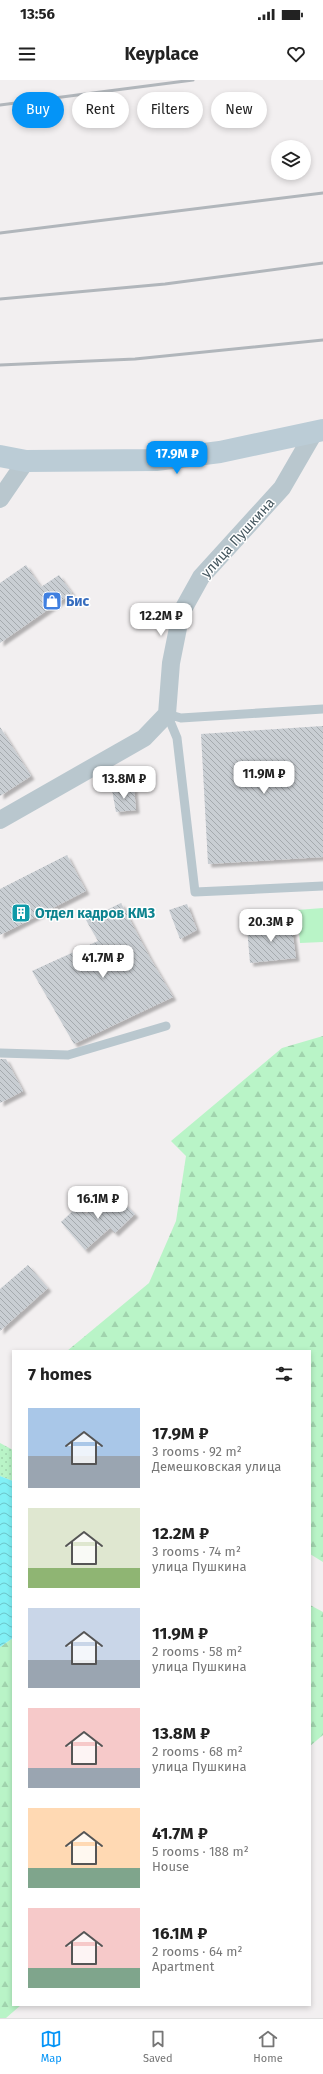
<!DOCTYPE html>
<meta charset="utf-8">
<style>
body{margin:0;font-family:"Fira Sans",sans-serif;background:#f2f2f2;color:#222;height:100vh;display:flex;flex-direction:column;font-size:15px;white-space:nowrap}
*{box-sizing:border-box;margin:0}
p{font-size:13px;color:#767676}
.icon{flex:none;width:22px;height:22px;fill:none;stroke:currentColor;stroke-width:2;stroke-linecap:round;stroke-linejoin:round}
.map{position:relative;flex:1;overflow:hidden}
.sheet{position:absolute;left:12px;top:1270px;width:299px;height:656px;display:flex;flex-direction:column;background:#fff;border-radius:0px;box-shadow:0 2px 6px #0003}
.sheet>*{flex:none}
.banner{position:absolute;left:12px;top:12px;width:299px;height:36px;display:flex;gap:8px}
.controls{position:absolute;left:271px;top:60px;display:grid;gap:8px}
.controls a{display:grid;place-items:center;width:40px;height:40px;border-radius:50%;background:#fff;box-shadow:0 2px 6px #0003;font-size:20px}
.price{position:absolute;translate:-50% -34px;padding:0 9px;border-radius:8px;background:#fff;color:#222;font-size:13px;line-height:26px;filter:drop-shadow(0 1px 2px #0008)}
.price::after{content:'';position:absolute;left:50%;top:24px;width:12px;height:9px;margin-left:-6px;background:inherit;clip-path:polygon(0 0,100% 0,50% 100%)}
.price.selected{background:#0494f7;color:#fff}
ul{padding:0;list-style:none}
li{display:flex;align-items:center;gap:12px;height:100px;padding:0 16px}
li span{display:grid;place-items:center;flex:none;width:112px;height:80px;border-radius:0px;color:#555}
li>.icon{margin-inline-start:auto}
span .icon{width:48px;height:48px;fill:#fffc;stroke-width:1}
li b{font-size:17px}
h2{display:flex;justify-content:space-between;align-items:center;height:48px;padding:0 16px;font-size:17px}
.chip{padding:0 14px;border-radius:18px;background:#fff;box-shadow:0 2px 6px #0003;font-size:14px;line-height:36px}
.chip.selected{background:#0494f7;color:#fff}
.status{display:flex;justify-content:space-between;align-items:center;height:28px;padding:0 20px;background:#fff;direction:ltr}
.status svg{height:11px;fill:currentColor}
header{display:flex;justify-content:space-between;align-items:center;height:52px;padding:0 16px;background:#fff;font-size:18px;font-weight:700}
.tabs{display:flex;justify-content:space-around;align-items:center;height:56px;border-top:1px solid #e0e0e0;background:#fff;font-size:11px;color:#767676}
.tabs a{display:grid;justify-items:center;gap:2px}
.tabs .selected{color:#0494f7}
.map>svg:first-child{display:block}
</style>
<div class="status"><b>13:56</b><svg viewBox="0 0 49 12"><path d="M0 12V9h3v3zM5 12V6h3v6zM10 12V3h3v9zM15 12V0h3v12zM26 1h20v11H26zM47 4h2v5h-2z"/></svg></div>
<header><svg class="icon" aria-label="menu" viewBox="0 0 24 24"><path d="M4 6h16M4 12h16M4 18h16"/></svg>Keyplace<svg class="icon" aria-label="heart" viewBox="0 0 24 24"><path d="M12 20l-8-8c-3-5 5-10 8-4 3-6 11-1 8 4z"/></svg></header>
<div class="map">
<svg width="323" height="1938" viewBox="0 0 323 1938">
<defs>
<pattern id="grass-dots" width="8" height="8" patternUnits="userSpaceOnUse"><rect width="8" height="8" fill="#b9f4c7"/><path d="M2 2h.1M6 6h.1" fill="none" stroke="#a0d3ad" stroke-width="1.8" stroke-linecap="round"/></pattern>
<pattern id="forest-firs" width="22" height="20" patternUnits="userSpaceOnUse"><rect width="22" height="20" fill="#b9f4c7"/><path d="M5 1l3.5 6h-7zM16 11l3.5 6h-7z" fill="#a0d3ad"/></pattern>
<pattern id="water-waves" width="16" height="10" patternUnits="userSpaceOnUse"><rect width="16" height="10" fill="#81f0f6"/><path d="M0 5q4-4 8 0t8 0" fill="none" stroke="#6bc5ca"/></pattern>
<pattern id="building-back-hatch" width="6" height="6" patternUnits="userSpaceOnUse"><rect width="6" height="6" fill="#c9ced3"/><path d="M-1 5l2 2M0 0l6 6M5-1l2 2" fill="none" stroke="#a5aaae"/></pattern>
<filter id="shadow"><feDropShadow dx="3.5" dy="3.5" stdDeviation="1" flood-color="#0004"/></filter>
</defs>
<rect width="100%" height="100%" fill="#f2eff0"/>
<polygon fill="url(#grass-dots)" points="0,1363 13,1370 13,1401 0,1396"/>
<g fill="url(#forest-firs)">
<polygon points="323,956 323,1482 310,1474 310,1271 67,1271 149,1203 176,1141 186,1076 171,1061 282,968"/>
<polygon points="310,1525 323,1532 323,1655 310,1666"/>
<polygon points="13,1558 13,1925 21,1925 6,1938 0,1938 0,1567"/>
</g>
<polygon fill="#b9f4c7" points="323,828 323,862 300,863 297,830"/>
<polygon fill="url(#water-waves)" points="0,1396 13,1401 13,1558 0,1567"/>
<g fill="url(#building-back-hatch)" filter="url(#shadow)">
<polygon points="26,485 41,507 59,495 72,513 0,563 0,503"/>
<polygon points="323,646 323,777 208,784 201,654"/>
<polygon points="0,647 31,696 0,716"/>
<polygon points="134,708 136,730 116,732 112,710"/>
<polygon points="67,775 86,811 0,855 0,809"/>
<polygon points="121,823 150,878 173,917 74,964 32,891 98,861 86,840"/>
<polygon points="187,824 197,850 180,859 169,830"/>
<polygon points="291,842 296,878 250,883 247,848"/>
<polygon points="0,979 6,979 23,1011 0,1023"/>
<polygon points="111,1110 135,1134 115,1153 110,1148 85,1170 61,1142 78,1126 86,1134"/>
<polygon points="28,1185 48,1208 0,1251 0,1209"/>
</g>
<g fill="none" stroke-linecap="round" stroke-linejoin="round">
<g stroke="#b9c7ce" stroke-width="9">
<polyline points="323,629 181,638 167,634 177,658 195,812 323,806"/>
<polyline points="0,973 68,975 166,946"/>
</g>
<g stroke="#b9c7ce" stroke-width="18">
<polyline points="0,419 26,381"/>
<polyline points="0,740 144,658 167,634 171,583 181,533 201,497 282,408 315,351"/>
</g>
<polyline stroke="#bbccd6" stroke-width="22" points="0,376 26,381 156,380 220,372 323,350"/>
<g stroke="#b1b6bb" stroke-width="3">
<polyline points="0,25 193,0"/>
<polyline points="0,153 323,113"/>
<polyline points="0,219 165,204 323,183"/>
<polyline points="0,285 135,279 323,260"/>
</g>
</g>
<defs>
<g id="shop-square" transform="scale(1)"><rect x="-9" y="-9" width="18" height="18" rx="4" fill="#3f7fe0" stroke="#fff"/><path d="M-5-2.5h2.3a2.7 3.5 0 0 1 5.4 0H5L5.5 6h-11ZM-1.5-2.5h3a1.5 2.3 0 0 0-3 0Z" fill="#fff"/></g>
<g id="building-square" transform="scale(1)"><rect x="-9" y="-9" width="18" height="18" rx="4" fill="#0f9aa8" stroke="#fff"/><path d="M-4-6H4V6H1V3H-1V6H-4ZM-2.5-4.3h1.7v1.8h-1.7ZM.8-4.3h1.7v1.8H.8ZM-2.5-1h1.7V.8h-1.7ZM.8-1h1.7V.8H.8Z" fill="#fff"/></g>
</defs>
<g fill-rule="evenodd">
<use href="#shop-square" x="52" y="521"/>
<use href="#building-square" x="21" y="833"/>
</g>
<g text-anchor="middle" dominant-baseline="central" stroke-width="3" stroke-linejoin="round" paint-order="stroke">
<g font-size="14" fill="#45575f" stroke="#fff">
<text transform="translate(238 458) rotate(-48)">улица Пушкина</text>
</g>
<g font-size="14" font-weight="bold" fill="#366cbe" stroke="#fff" text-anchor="start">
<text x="66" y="521">Бис</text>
</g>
<g font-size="14" font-weight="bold" fill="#0d838f" stroke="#fff" text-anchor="start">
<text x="35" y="833">Отдел кадров КМЗ</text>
</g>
</g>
</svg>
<div class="controls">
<a><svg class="icon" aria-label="layers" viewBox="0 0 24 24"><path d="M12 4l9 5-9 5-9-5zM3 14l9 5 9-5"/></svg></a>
</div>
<b class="price selected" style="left:177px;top:395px">17.9M ₽</b>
<b class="price" style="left:161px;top:557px">12.2M ₽</b>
<b class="price" style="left:264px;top:715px">11.9M ₽</b>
<b class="price" style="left:124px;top:720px">13.8M ₽</b>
<b class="price" style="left:271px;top:863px">20.3M ₽</b>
<b class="price" style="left:103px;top:899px">41.7M ₽</b>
<b class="price" style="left:98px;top:1140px">16.1M ₽</b>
<div class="banner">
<a class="chip selected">Buy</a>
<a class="chip">Rent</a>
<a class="chip">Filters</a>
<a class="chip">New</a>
</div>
<section class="sheet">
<h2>7 homes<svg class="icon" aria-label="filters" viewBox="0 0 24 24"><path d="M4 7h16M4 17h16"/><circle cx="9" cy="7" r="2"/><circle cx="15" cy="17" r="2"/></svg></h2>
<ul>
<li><span style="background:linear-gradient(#a9c7e8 60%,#9aa5b1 0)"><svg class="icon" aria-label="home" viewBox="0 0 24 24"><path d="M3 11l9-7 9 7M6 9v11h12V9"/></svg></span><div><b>17.9M ₽</b><p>3 rooms · 92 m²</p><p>Демешковская улица</p></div></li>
<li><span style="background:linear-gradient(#dfe7d0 75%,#8fb573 0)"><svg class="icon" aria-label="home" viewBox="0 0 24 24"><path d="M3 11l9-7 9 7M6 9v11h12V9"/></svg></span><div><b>12.2M ₽</b><p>3 rooms · 74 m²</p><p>улица Пушкина</p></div></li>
<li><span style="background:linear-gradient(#c9d6e8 65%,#9aa5b1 0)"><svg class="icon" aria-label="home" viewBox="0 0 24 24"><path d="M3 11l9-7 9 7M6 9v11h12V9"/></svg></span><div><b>11.9M ₽</b><p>2 rooms · 58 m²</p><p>улица Пушкина</p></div></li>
<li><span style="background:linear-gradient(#f6c9c9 75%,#9aa5b1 0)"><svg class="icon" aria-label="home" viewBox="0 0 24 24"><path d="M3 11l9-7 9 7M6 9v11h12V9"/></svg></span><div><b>13.8M ₽</b><p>2 rooms · 68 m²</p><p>улица Пушкина</p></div></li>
<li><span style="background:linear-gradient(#ffd9b3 75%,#7fa58c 0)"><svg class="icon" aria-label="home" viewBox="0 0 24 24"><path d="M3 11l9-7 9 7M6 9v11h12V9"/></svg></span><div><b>41.7M ₽</b><p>5 rooms · 188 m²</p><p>House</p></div></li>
<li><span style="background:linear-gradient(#f6c9c9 75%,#7fa58c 0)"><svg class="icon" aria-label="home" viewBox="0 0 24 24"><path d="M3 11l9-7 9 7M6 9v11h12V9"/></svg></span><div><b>16.1M ₽</b><p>2 rooms · 64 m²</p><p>Apartment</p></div></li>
</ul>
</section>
</div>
<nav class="tabs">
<a class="selected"><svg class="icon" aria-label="map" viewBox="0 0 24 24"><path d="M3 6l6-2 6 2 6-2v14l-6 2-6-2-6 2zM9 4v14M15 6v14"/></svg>Map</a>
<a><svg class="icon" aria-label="saved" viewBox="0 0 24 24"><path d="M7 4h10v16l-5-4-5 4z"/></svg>Saved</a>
<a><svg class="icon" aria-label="home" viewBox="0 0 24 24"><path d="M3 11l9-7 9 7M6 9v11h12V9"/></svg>Home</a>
</nav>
